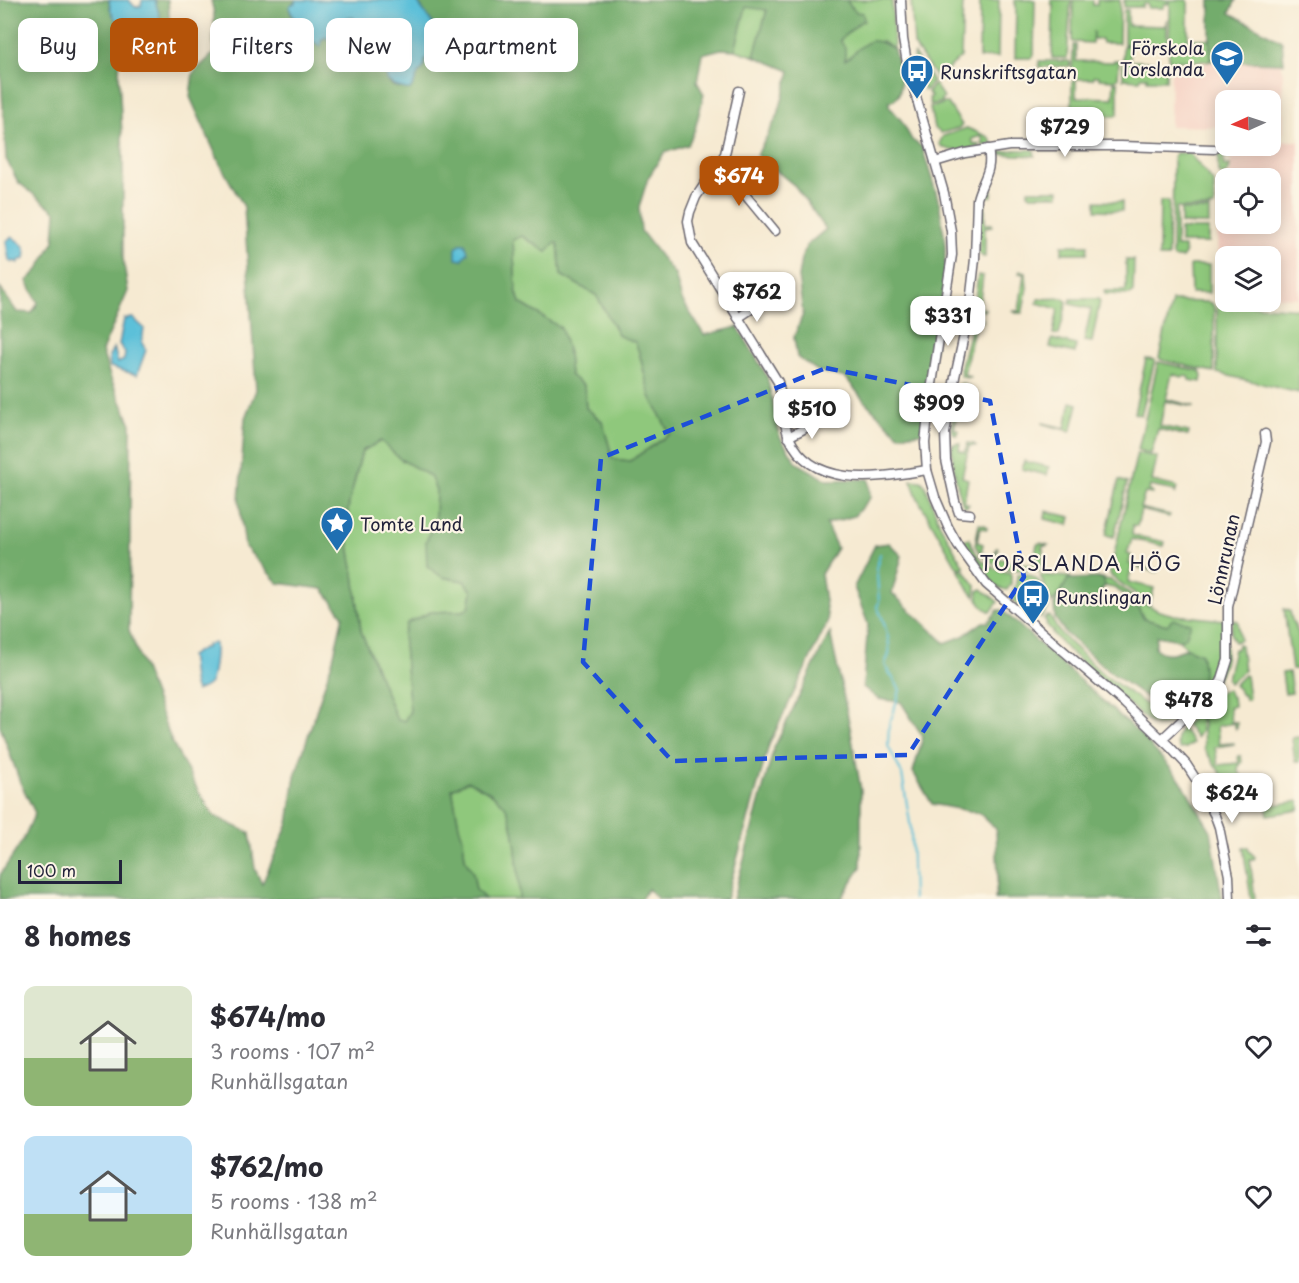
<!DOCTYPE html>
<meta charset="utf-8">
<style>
body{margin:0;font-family:"Playpen Sans",sans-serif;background:#f2f2f3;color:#2b2b33;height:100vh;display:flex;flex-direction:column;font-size:22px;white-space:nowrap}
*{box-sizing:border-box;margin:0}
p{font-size:20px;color:#7c7c81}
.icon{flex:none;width:33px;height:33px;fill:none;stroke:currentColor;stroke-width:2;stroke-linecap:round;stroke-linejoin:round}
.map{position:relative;height:899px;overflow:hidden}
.panel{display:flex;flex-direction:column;background:#fff;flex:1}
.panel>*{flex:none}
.hud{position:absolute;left:18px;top:18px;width:600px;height:54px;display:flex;gap:12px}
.needle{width:39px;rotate:267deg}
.controls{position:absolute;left:1215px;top:90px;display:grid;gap:12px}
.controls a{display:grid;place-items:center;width:66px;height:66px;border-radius:12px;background:#fff;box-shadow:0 3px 15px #0003;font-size:30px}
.scale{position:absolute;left:18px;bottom:15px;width:104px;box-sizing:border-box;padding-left:6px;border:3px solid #22223b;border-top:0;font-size:16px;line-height:21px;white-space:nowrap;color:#22223b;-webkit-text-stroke:4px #fcf5e5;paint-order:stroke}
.price{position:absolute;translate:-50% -51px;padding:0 14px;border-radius:12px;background:#fff;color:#222;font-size:20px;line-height:39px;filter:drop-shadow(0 2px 3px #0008)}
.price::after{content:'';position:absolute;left:50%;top:36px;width:18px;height:14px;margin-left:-9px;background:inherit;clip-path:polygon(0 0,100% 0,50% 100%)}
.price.selected{background:#b45309;color:#fff}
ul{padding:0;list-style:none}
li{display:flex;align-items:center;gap:18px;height:150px;padding:0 24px}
li span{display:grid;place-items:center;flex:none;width:168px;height:120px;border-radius:12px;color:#555}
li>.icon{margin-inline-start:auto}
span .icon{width:72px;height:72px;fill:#fffc;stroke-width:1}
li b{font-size:26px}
h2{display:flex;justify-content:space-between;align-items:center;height:72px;padding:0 24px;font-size:26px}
.chip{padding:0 21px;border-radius:12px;background:#fff;box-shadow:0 3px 15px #0003;font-size:21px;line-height:54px}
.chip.selected{background:#b45309;color:#fff}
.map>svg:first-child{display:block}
</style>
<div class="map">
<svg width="1299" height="899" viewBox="0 0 1299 899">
<rect width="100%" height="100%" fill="#fcf5e5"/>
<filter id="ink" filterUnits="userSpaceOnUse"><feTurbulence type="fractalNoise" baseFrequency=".0167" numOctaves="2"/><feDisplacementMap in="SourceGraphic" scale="12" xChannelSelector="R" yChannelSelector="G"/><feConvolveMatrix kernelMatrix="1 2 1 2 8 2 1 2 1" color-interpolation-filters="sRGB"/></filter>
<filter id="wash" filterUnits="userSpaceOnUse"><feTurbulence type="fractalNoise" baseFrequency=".008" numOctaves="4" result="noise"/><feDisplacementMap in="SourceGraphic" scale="24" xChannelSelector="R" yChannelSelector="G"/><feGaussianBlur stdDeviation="1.35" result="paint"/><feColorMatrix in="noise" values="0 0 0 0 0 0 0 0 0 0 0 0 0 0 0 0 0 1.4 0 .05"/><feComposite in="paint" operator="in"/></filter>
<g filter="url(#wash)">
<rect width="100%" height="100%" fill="#f6ead2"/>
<g fill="#f6d2c4" fill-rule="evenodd">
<polygon points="1227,62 1281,64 1283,72 1283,133 1271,133 1270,100 1226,100 1225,127 1170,126 1171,63"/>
<path d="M1271,141h28v157l-28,-1 -1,-41h-44l-1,42h-7l-1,-116 14,-9 -1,-27h40zM1226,178h44v46h-44z"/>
</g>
<g fill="#8fc87c" stroke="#58755c" stroke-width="1.5">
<polygon points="848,0 892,0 894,49 881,41 845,61 840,40 860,22 856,12 848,2"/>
<polygon points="911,0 963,0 961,57 937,79 914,45"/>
<polygon points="980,0 999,0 998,57 979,58"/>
<polygon points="1015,0 1035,0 1034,55 1032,58 1015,58 1016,4 1015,4"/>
<polygon points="1051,0 1071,0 1067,58 1052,58 1053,4 1051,4"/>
<polygon points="1073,0 1093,0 1093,5 1097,5 1097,0 1120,0 1119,43 1102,43 1101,39 1093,39 1093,31 1092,43 1073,42 1072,40"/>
<polygon points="1124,0 1168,0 1168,4 1164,4 1164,8 1148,8 1148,4 1143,4 1143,7 1124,7"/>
<polygon points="1170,0 1188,0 1188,39 1210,39 1210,61 1169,61"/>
<polygon points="746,6 767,10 754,56 735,50"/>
<polygon points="1124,10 1128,10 1128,25 1165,26 1167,19 1167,44 1147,44 1147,40 1142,40 1141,44 1124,44"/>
<polygon points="1073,45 1076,45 1076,61 1114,62 1114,60 1119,60 1118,78 1115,80 1099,79 1099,76 1094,76 1093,79 1074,79 1072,77"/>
<polygon points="1130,45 1130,61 1161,62 1163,64 1162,67 1166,64 1166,80 1147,80 1147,77 1141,77 1140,80 1123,79 1123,46"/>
<polygon points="914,54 933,81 926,90 924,90 916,70 913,55"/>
<polygon points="1039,61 1068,61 1070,62 1070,66 1039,67"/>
<polygon points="1074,81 1076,81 1076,97 1113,98 1114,82 1118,82 1118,114 1116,116 1100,116 1099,112 1094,112 1093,115 1073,115 1072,113 1072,82"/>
<polygon points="933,85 935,85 944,98 941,99 942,102 931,105 929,98 931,97 928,92"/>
<polygon points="945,103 948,103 962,125 959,128 941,133 934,128 930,108"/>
<path d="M967,128l22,9 4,7 -10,2 -1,-3 1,-1 -2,-6 -9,3 2,6 5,-1 1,3c-14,2 -30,8 -41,-3l4,-8z"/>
<polygon points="1015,150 1034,150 1035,156 999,154 996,155 998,152"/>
<polygon points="1176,153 1189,153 1214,183 1214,207 1210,207 1210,208 1176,208 1176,247 1184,247 1185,254 1182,258 1174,258 1172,256 1172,253 1173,162 1174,155"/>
<polygon points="1218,154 1228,155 1230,157 1223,158 1224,166 1230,165 1229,171 1225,175 1221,175 1218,172"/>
<path d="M986,189h4l2,2v5l-7,1v27h7v2l-7,1v30h-2l-4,-4c1,-18 -3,-49 7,-64z"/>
<polygon points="1028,190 1059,190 1059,195 1031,195 1028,194"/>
<polygon points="1096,201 1122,202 1122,211 1096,210"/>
<polygon points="1160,201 1169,201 1168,257 1159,257"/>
<rect x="1181" y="210" width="28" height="14"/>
<rect x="1180" y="229" width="28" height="14"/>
<polygon points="522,236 547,252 555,243 558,243 561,275 596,295 619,336 635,342 639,352 650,396 670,434 630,461 613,459 602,421 586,408 584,386 570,376 568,353 544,317 520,303 516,290 513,240"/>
<polygon points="1062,245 1088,245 1087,253 1062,253"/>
<polygon points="1126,260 1134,260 1133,293 1130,295 1105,294 1104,291 1126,291"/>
<polygon points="1190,265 1209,265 1209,293 1191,293"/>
<polygon points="1020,271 1026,272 1027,289 1023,310 1022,313 1016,313 1013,311 1019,311 1024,274 1019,273"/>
<polygon points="978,275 983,276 979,308 985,309 983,311 977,310 974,307"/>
<polygon points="1063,298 1067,302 1059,335 1053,334 1058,309 1037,303 1038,299"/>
<polygon points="1071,299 1098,299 1100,301 1092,342 1084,341 1091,309 1070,304"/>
<polygon points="1172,301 1207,302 1211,303 1214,306 1214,372 1162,360 1159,358"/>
<polygon points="1223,303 1299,309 1299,393 1217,373 1217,307 1219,304"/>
<polygon points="975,317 982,318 983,321 976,320 964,374 970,377 966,378 961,376 960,370 972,322"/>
<polygon points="1052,339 1076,345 1075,353 1050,347"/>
<polygon points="1146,359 1155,360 1141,415 1134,413"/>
<polygon points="1158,362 1200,371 1202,376 1201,382 1189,380 1189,377 1183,376 1182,377 1172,374 1166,399 1194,406 1194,407 1165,401 1160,426 1189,432 1188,436 1158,429 1151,454 1138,450"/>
<polygon points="962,383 968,386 968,387 963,387 954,429 959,431 957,435 954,434 952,430 956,391 957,386"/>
<polygon points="1071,402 1078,404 1072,428 1070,431 1043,424 1043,423 1065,428"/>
<polygon points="381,441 400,459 430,476 436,490 435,521 426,542 442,577 464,581 472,591 469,608 463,611 431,612 407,623 403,634 410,711 404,722 397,720 361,631 354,574 346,528 349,503 362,451"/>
<path d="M960,443l-1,7 6,2 3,-9 6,1 2,2h-7l-7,31 6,2 -4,23 5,2 -3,3 -3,-2c-6,-19 -11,-38 -11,-58l2,-3z"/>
<polygon points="1137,453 1157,457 1152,481 1177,487 1175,495 1175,491 1150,486 1149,491 1152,492 1152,494 1145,493 1140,508 1170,515 1169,517 1141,510 1137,526 1133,525 1132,535 1165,542 1164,546 1132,539 1127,554 1131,555 1129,564 1158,570 1157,572 1132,566 1128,582 1154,588 1150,604 1111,576 1110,573"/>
<polygon points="1024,461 1049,467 1047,475 1022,469"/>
<polygon points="911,480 921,481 925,485 940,524 964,567 962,568 957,567 918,499"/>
<polygon points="1119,480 1127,483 1114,537 1106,535"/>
<polygon points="1046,511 1071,517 1069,525 1045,519"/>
<path d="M979,524l6,1 2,3v1l-7,-1 -3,14 6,2 -2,9 13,3 3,-9 1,1 -2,10 33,7 -1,5c-23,1 -42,-5 -53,-25z"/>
<path d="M969,538c6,21 21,32 42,35v11l-4,6 -8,-2 -4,-3 -25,-30 -8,-14z"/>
<polygon points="1040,543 1048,545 1046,546 1043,546 1042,548 1044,551 1042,555 1043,558 1041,569 1045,571 1032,570 1032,568 1037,544"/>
<polygon points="958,569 964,570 976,586 975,597 970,591"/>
<path d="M1018,574c22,-3 26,16 30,32v3l-7,9 -5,-3 -4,1 -17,-13 -3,-10 3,-6z"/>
<polygon points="1040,575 1070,577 1071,578 1052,603"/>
<path d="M1103,579l8,1 32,23 16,8 15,4 50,5c0,10 1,20 2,29 0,20 -10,34 -23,47 -2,-15 1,-28 -2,-42l-14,-6 -8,-8 7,-3 -19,-12 -23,-6 -9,-18 -21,-13 -9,-2z"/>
<path d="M982,589l16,13 -7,10c-9,-5 -15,-10 -13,-21z"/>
<polygon points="1284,609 1290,611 1292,620 1299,635 1299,669 1292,669"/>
<path d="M1047,616l1,1 2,-1 8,14 5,6 40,38 68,48c-7,4 -13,5 -21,1l-82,-73 -16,-17 1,-1 -7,-8 1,-2 -3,-3z"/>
<polygon points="1233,620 1238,621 1240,640 1234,642 1231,634 1232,621"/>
<polygon points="1238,644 1241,645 1244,671 1229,683 1227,679 1234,649 1237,649"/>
<polygon points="1289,672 1292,693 1285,694 1282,673"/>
<polygon points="1244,675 1246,676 1249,697 1248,700 1245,700 1244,695 1242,695 1238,689 1234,685"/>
<polygon points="1226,690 1228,690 1231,697 1233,697 1234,706 1229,707 1231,722 1237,722 1237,728 1236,729 1234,723 1217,726 1219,744 1234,743 1234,744 1215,747 1218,765 1239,763 1238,756 1241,756 1242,762 1238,768 1238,771 1243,778 1234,779 1238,801 1261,799 1262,803 1241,805 1235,800 1230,787 1204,749 1202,708 1222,691"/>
<polygon points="1199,710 1201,731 1196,738 1186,724"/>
<path d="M1182,727l11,16 -7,5 -6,1c-6,-8 -3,-14 2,-22z"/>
<polygon points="1299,737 1299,762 1295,762 1292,738"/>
<path d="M468,781c13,6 25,12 35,22 13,14 16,76 16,96h-34l-9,-9 -3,-17 -8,-14 -2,-20 -4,-13 -7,-37z"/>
<polygon points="1299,801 1299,810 1268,815 1266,806"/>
<polygon points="1243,847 1248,847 1249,851 1255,857 1254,859 1250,860 1255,899 1251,899"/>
</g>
<g fill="#73ac6c" stroke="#4a6754" stroke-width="1.5" fill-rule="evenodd">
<path d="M0,0h109l1,9 32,15 20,1 -7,-25h13l2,27 -15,14 -35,10 -1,24 4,80v103l5,33 -26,60 9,28 20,45 -2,206 43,112 28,52 14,22 36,17 5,36 7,15 26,-60 7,-48 38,-117 10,-43 -20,-27 -45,-6 -33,-36 -6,-47 6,-82 11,-28 -12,-183 -24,-43 -30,-67 3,-24 20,-19 1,-41 -3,-13h85l-6,11c6,10 8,20 17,27 4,4 8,4 13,9 1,-5 1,-10 7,-10l3,4 7,3 5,-19 6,-8 6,1c5,23 10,28 29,41l4,21 6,6 7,2 10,1 2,-2 6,-13 6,-7 1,-7 9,-12 -1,-24 -17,-24h432v3l8,9 7,1 1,8 -4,1 -20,18 5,8v12c21,-15 22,-28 49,-11 3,15 16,48 -5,53v4l12,14 11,20 10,7 17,55 6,39v31l-7,55 -17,106 -22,2 -34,-33 -19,-24 -28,-7 -21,-14 -3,-20 9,-23 -5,-37 3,-18 6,-14 19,-16 -31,-43 -38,-31 21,-40 12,-44 -36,-15 13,-46 -21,-3 -11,43 -14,-1 -19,5 -5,28 7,12 -9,35 -7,16 -24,8 -16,25 -9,29 2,24 34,44 7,25 22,35 34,-8 29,49 13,61 17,26 30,17 42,-1 1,19 -16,18 -28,8 11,24 -16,26 7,47 -59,124 -43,154h-68l-10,-10 -7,10h-122c0,-20 -3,-82 -16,-95 -10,-11 -22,-17 -35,-23l-16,8 7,37 4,13 2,20 8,14 3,17 9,9h-485v-24l23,-35 12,-27 -15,-31 -20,-56v-438l17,24 15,1 6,-10 -11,-22 11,-11 16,-29 2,-29 -38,-30 -12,-23 -6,-101zM522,236l25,16 8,-9h3l3,32 35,20 23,41 16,6 4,10 11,44 20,38 -40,27 -17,-2 -11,-38 -16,-13 -2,-22 -14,-11 -2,-22 -7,-25 -41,-25 -4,-13 -3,-50zM381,441l19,18 30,17 6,14 -1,31 -9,21 1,24 15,11 22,4 8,10 -3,17 -6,3 -32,1 -24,11 -4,11 7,77 -6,10 -7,-1 -36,-89 -7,-57 -8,-46 3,-25 13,-52z"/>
<polygon points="1210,0 1236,0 1230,13 1282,41 1284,63 1210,61"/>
<polygon points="889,543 902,556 892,593 945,643 963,636 983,622 988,622 998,610 1002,610 1143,737 1180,779 1211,831 1222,899 995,899 998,875 996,829 979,813 932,804 913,772 923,737 901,702 878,699 863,687 868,624 854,587 875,545"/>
<path d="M1103,578l2,8 -5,6 5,4 6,8h25l8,15 23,6 6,-6 18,4 -5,14 -7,3 -22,-4 -2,12c11,9 20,5 32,0l14,6c7,34 -3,43 -29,61l-62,-43 -44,-38 -11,-16 -1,-13 14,-26z"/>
<polygon points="830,632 850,727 861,790 861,867 842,897 843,899 733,899 774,748"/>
</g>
<g fill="#5bc0d9" stroke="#3e718a" stroke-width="1.5">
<path d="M109,0h20l6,7 6,-1 1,-6h13l7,25 -3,3 -17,-4 -6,8c-16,0 -26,-17 -27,-32z"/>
<path d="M296,0h120l17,24 2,8v12l-10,16 -1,7 -6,7 -6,13 -2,2h-4l-11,-3 -8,-6 -4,-21c-9,-7 -27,-18 -29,-31 0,-3 1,-7 0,-10l-6,-1 -6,8 -5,19 -2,2 -9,-9 -5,3v7h-1c-4,-5 -6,-5 -12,-8 -3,-2 -8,-9 -12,-13l-1,-7 -6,-11 1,-3 5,-2z"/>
<path d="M12,237c9,6 16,9 13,22l-5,1 -2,3 -4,-2 -2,2 -3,-3 -3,-19z"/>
<polygon points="460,244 465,244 468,252 462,260 456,259 456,248"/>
<polygon points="133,318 144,328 142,343 146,350 137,375 110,367 109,356 114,347 118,363 124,360 125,353 119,344 124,319"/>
<path d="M214,643l1,1c1,6 -2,37 -6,40 -3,3 -10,6 -13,7 -5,-11 -3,-24 -6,-35l13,-8h3l1,-3z"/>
</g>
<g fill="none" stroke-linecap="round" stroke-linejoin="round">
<path stroke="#5bc0d9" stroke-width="2" d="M880,554l-4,14 1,6 2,28 -2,5c6,10 14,36 12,47 -1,4 -3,7 -4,10 3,9 11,17 15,26l-8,27 -3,7 -1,22 14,28 9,55 2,70"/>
</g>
</g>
<g filter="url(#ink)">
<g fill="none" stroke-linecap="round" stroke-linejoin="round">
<g stroke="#6c6870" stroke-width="11">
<g id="minor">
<polyline points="901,0 903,39 908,69 944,193 951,231 952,255 930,397 925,443 927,470 935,497 948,527 958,545 986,584 1125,704 1170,747 1186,764 1197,781 1215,816 1219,827 1229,876 1230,899"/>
<path d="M739,91l-14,63 -29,43 -6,15 -2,9 4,22 86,139c5,18 4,39 11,55 24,54 92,40 138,33"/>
<polyline points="935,162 965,153 1009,146 1121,146 1214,149"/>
<polyline points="715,170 742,191 775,231"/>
<polyline points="738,318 765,300"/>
<polyline points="788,437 823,419"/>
<path d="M970,514l-11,-1 -4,-12 -9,-41 -1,-27 10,-56 14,-65 6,-53 2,-60c5,-20 16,-27 11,-50"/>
<polyline points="1162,739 1214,690 1221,682 1228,660 1228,607 1266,442 1265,434"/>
</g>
</g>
<use href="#minor" stroke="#fff" stroke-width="8"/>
</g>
</g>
<path fill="none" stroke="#1d4ed8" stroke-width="4.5" stroke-dasharray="12 8" stroke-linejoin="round" d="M826,368l164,33 34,176 -116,178 -236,6 -89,-99 18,-204z"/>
<defs>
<g id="school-pin" transform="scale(1.725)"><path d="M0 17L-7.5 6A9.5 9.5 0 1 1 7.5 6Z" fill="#1f6fb2" stroke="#fcf5e5"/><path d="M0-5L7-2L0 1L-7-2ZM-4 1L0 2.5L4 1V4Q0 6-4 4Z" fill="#fff"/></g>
<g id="bus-pin" transform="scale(1.725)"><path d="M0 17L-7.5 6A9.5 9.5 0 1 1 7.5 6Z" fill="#1f6fb2" stroke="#fcf5e5"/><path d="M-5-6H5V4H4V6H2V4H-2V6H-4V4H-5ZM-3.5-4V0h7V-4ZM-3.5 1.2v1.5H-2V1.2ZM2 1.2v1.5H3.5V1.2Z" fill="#fff"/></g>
<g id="sight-pin" transform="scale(1.725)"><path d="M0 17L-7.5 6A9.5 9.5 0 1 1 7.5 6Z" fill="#1f6fb2" stroke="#fcf5e5"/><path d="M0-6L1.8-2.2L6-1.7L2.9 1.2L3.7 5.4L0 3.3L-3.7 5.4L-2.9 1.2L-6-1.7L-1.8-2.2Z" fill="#fff"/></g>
</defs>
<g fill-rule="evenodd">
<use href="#school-pin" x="1227" y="57"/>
<use href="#bus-pin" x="917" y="71"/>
<use href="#sight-pin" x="337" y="523"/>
<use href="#bus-pin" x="1033" y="596"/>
</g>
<g text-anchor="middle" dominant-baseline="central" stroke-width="4.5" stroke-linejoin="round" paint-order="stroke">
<g font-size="18" fill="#22223b" stroke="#fcf5e5" text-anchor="start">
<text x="1204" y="47" text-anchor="end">Förskola<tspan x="1204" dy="21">Torslanda</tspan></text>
<text x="940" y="71">Runskriftsgatan</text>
<text x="360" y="523">Tomte Land</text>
<text x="1056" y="596">Runslingan</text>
</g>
<g font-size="18" fill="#22223b" stroke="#fcf5e5">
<text transform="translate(1223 559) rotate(-78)">Lönnrunan</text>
</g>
<g font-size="20" letter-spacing="1.5" fill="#22223b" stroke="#fcf5e5">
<text x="1081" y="563">TORSLANDA HÖG</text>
</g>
</g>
</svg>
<div class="controls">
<a><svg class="needle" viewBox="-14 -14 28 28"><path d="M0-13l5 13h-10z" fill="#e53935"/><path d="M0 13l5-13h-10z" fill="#7c7c81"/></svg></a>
<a><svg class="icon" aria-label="locate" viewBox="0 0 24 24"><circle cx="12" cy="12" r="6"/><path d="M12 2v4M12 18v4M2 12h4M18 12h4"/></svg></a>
<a><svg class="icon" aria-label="layers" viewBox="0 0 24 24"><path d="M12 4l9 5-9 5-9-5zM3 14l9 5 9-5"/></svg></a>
</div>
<div class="scale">100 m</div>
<b class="price" style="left:1065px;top:158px">$729</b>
<b class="price selected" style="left:739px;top:207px">$674</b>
<b class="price" style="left:757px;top:323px">$762</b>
<b class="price" style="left:948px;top:347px">$331</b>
<b class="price" style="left:939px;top:434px">$909</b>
<b class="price" style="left:812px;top:440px">$510</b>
<b class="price" style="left:1189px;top:731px">$478</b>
<b class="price" style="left:1232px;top:824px">$624</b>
<div class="hud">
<a class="chip">Buy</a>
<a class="chip selected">Rent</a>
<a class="chip">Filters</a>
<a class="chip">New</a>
<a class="chip">Apartment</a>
</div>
</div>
<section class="panel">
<h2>8 homes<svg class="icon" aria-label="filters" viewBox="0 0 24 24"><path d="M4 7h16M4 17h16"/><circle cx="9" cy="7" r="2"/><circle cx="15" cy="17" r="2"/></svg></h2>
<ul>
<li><span style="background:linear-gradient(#dfe7d0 60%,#8fb573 0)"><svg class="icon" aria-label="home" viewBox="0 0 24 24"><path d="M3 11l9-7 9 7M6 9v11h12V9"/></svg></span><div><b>$674/mo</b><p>3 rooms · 107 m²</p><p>Runhällsgatan</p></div><svg class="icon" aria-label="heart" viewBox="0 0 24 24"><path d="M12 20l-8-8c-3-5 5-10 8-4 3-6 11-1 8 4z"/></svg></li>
<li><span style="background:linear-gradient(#bfe0f5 65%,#8fb573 0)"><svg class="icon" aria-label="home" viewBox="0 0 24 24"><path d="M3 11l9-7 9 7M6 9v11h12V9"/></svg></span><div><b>$762/mo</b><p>5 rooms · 138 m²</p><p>Runhällsgatan</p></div><svg class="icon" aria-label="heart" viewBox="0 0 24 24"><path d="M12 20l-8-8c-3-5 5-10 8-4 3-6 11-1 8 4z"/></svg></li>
</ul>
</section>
